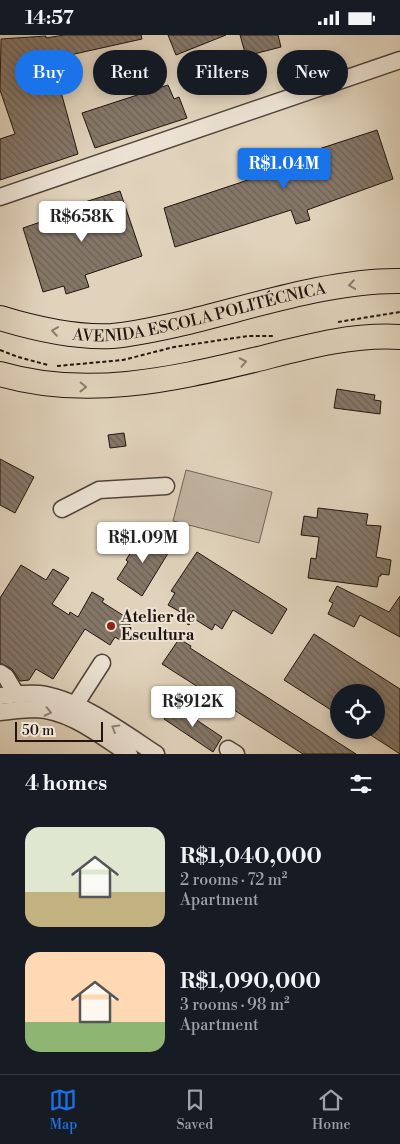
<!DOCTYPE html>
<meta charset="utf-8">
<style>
body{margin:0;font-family:"Libre Bodoni",serif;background:#242831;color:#f1f3f6;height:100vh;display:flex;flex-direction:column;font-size:19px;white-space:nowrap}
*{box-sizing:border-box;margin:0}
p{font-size:16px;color:#9ea1a6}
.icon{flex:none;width:28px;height:28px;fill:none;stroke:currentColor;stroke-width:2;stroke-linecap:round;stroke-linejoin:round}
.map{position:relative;height:719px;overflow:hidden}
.panel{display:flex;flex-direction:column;background:#171b24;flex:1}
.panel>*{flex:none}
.top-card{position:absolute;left:15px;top:15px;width:370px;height:45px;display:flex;gap:10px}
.fabs{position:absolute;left:330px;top:649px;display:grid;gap:10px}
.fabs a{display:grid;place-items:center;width:55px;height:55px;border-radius:50%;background:#171b24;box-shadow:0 2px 12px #0003;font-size:25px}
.scale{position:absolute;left:15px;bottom:12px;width:88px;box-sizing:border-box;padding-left:5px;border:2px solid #22150e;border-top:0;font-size:14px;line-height:18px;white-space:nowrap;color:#22150e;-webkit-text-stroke:4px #ebe2d3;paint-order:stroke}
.price{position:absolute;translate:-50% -42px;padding:0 11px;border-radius:5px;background:#fff;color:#222;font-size:16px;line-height:32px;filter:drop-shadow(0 1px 2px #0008)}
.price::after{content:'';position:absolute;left:50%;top:30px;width:15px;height:11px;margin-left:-8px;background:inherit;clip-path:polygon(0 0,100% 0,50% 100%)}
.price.selected{background:#1a73e8;color:#fff}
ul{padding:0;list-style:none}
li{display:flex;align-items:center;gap:15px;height:125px;padding:0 25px}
li span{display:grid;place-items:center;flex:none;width:140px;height:100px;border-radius:15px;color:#555}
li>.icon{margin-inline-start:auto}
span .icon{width:60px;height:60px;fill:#fffc;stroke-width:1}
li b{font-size:21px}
h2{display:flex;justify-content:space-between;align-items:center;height:60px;padding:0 25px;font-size:21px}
.chip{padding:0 18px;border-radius:22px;background:#171b24;box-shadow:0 2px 12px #0003;font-size:18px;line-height:45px}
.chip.selected{background:#1a73e8;color:#fff}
.status{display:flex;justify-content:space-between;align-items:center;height:35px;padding:0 25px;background:#171b24;direction:ltr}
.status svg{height:14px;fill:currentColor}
.dock{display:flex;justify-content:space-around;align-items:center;height:70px;border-top:1px solid #363941;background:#171b24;font-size:14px;color:#9ea1a6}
.dock a{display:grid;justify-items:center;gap:2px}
.dock .selected{color:#1a73e8}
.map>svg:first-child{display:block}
</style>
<div class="status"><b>14:57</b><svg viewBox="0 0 49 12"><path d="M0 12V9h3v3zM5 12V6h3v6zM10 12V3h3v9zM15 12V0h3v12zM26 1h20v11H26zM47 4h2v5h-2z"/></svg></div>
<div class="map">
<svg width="400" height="719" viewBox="0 0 400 719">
<defs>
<pattern id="building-back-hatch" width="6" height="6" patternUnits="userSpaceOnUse" patternTransform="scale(1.25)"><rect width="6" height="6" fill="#857768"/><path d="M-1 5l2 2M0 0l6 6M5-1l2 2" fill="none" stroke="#6c6054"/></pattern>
</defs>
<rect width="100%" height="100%" fill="#e0d2bb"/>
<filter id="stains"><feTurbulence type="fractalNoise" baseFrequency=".004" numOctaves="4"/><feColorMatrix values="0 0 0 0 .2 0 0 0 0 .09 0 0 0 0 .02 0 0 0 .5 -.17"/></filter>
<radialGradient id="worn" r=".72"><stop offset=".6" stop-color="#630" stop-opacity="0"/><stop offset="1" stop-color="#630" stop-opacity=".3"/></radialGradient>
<polygon fill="#c0b29e" stroke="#716456" points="186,435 272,457 259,508 173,486"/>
<g fill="url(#building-back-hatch)" stroke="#22150e">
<polygon points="64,0 141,0 142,4 52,24 78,119 0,145 0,104 15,99 0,55 1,4 46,1 46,3"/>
<polygon points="168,0 226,0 176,20"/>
<polygon points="240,0 278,0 281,12 246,21"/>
<polygon points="168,50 174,64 179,62 187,83 95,113 82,78"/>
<polygon points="377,95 393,144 307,175 310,185 296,189 291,175 175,212 164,173 278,135 276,128"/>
<polygon points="120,156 142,221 85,240 89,252 66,259 64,251 43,257 23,193 70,177 69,172"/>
<polygon points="337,354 375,360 374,365 381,366 380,379 334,373"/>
<polygon points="124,398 126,411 110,413 108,400"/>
<polygon points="0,424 34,442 15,478 0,470"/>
<polygon points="318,473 368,479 366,490 381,491 376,522 391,525 389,540 381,539 381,541 379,541 377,552 308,543 311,523 316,524 319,502 301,500 304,481 317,483"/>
<polygon points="143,498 170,515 142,561 117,544 128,527 126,525"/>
<polygon points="197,517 287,574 272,599 233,575 222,594 215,589 212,595 193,583 189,590 180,585 184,579 168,570 175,558 171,556"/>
<polygon points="21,530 46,545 53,534 69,543 52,569 69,580 70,577 78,582 92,557 104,564 102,567 132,586 120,605 115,602 110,610 85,594 53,644 36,634 29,645 20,646 12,634 0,628 0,563"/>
<polygon points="337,551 389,577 400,561 400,602 360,580 354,592 328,579 333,568 329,566"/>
<polygon points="314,599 400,654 400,719 363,695 376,695 376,658 339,658 339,680 284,645"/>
<polygon points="179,604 191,611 190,613 356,719 303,719 162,629"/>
<polygon points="174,670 222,702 213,717 164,684"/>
</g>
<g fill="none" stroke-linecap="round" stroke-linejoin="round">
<g stroke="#524439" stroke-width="19">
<g id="minor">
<polyline points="0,162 400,25"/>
<polyline points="62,474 99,455 166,451"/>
<polyline points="0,638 6,642 16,659"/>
<path d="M0,661c13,-1 26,-3 39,-2 38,4 85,39 117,60"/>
<polyline points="75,670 102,628"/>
<path d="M0,677c11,-1 23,-3 35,-3 35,1 66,27 94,45"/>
<polyline points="228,714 236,719"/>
</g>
</g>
<g stroke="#22150e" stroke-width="26">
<g id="highway">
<path id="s1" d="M0,283c36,11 75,20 112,18 24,-2 49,-8 72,-13 67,-16 147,-43 216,-42"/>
<path d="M0,339c85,25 170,6 254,-14 48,-12 96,-26 146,-23"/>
</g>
</g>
<g stroke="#22150e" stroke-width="2" stroke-dasharray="4 2.5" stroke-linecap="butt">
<polyline points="338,287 400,277"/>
<polyline points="0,315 18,322 48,330"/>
<polyline points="57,331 123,325 174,312 248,301 275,301"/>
</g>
<use href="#minor" stroke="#ebe2d3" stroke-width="16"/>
<use href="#highway" stroke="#e0d2bb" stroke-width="24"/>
</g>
<defs><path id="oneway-chevron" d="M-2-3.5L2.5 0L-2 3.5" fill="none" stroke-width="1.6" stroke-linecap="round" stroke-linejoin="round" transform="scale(1.25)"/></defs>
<g stroke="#8a7d6d">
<use href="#oneway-chevron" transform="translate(352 250) rotate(171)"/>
<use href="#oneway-chevron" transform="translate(55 296) rotate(-172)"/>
<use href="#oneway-chevron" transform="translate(243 327) rotate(-12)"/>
<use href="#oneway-chevron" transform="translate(83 352) rotate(1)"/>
</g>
<g stroke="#91867a">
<use href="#oneway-chevron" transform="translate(48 677) rotate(12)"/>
<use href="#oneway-chevron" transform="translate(115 693) rotate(-149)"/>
</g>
<circle fill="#8f2418" stroke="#ebe2d3" stroke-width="2" cx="111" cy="591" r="5"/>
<g text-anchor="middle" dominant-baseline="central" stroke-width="4" stroke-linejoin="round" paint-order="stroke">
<g font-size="16" fill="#22150e" stroke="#ebe2d3">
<text stroke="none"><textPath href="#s1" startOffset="204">AVENIDA ESCOLA POLITÉCNICA</textPath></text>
</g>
<g font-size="16" font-weight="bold" fill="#22150e" stroke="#ebe2d3" text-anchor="start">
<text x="121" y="582">Atelier de<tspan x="121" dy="18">Escultura</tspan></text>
</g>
</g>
<rect width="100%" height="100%" filter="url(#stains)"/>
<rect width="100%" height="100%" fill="url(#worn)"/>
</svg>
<div class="fabs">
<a><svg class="icon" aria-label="locate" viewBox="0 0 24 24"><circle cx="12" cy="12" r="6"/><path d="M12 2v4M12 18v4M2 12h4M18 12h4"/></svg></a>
</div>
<div class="scale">50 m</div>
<b class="price selected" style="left:284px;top:155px">R$1.04M</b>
<b class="price" style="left:82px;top:208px">R$658K</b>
<b class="price" style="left:143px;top:529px">R$1.09M</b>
<b class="price" style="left:193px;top:693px">R$912K</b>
<div class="top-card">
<a class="chip selected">Buy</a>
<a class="chip">Rent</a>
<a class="chip">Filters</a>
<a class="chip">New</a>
</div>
</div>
<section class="panel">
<h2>4 homes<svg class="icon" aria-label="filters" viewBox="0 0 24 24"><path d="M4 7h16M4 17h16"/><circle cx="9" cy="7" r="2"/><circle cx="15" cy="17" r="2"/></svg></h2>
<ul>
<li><span style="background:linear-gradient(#dfe7d0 65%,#c2b280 0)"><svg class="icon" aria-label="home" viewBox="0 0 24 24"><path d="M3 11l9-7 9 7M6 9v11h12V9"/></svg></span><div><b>R$1,040,000</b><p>2 rooms · 72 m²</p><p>Apartment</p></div></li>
<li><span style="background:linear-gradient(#ffd9b3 70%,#8fb573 0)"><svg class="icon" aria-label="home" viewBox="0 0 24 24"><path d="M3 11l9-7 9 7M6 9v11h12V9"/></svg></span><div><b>R$1,090,000</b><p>3 rooms · 98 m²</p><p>Apartment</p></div></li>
</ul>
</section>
<nav class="dock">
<a class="selected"><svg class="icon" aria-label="map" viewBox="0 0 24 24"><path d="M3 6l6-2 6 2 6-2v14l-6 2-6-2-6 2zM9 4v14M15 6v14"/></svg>Map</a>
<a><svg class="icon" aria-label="saved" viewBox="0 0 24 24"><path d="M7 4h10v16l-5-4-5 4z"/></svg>Saved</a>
<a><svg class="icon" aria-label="home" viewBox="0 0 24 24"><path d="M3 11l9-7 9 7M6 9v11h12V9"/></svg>Home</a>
</nav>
